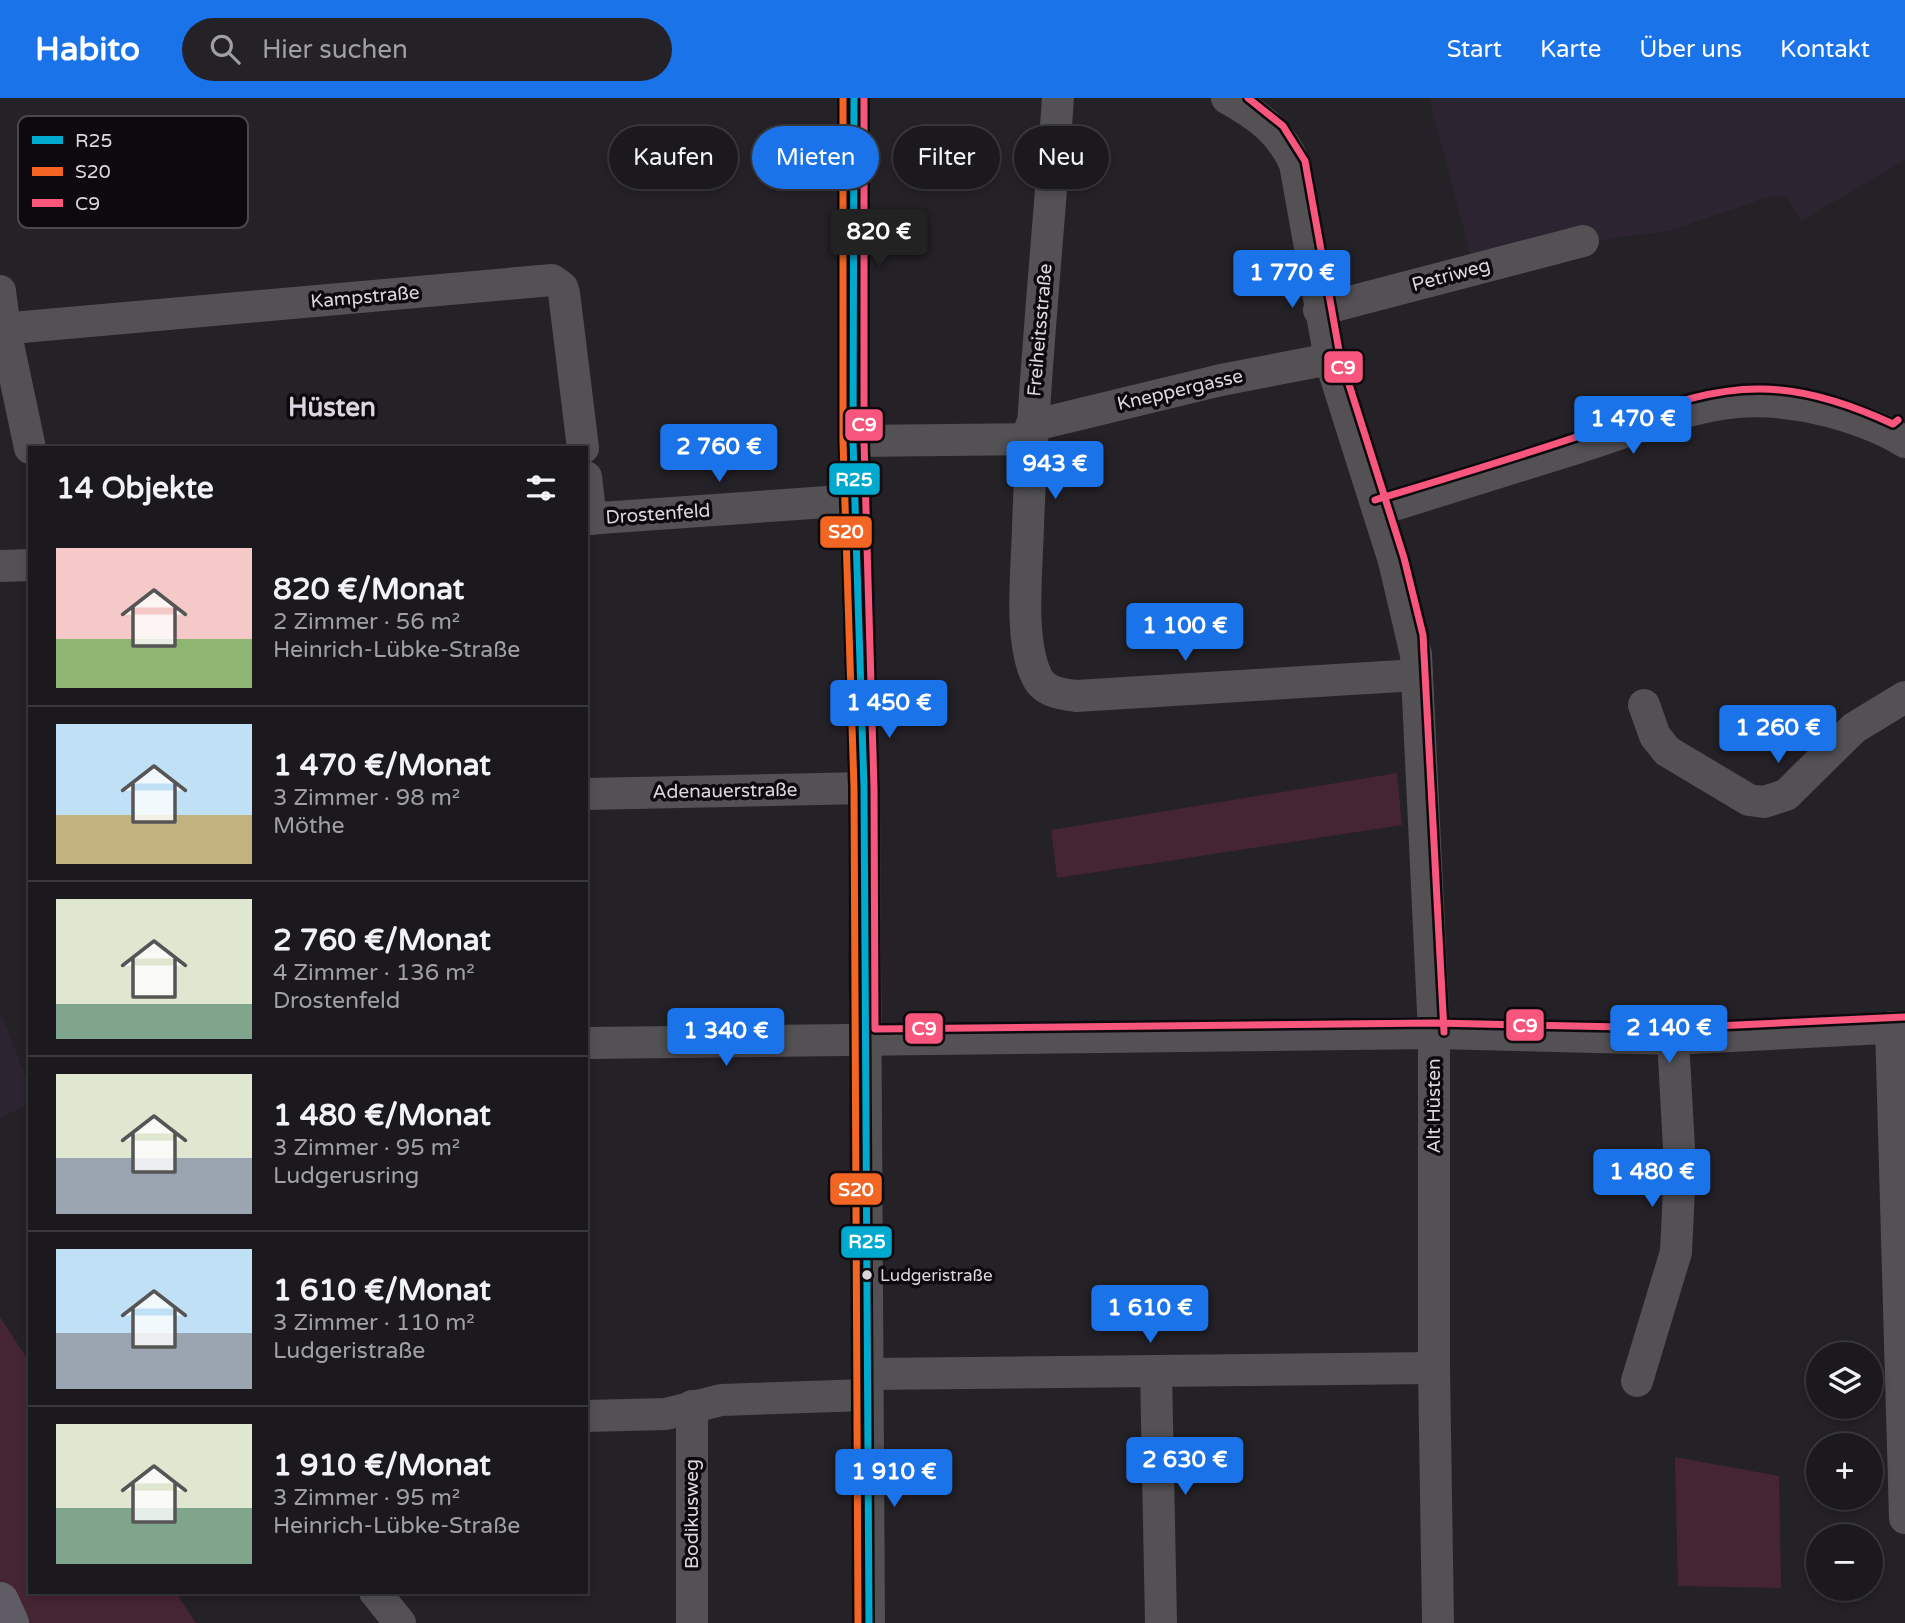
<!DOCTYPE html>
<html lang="de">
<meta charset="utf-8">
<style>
body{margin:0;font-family:"Varela Round",sans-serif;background:#242226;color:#f1f3f6;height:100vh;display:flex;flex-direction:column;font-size:26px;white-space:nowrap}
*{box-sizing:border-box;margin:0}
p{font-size:23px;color:#a0a0a4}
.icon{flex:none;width:38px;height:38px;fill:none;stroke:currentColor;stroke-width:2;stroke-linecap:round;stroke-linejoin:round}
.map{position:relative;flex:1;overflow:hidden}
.drawer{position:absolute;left:28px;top:348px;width:560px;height:1148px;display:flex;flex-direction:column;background:#1b191d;border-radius:0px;box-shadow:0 4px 10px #0003,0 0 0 2px #39383b}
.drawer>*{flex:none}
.hud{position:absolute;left:609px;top:28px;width:665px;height:63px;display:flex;gap:14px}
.tools{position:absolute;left:1806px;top:1244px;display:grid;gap:14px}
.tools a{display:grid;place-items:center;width:77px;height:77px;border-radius:50%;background:#1b191d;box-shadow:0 4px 10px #0003,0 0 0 2px #39383b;font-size:35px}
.price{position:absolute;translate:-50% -60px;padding:0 16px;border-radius:7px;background:#1a73e8;color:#fff;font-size:23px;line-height:46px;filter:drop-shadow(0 2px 4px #0008)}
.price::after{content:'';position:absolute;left:50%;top:42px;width:21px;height:16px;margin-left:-10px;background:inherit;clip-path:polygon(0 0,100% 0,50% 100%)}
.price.selected{background:#222;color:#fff}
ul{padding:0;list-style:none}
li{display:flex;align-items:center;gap:21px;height:175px;padding:0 28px}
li+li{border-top:2px solid #39383b}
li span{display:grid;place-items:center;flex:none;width:196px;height:140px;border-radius:0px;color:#555}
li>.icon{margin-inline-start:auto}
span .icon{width:84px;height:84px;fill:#fffc;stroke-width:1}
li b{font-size:30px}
h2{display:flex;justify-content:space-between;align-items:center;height:84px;padding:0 28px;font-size:30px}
.chip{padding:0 24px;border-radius:32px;background:#1b191d;box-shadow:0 4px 10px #0003,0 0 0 2px #39383b;font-size:24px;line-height:63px}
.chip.selected{background:#1a73e8;color:#fff}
header{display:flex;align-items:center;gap:42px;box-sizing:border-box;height:98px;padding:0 35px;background:#1a73e8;color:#fff}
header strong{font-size:33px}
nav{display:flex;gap:38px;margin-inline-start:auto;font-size:24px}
.search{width:490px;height:63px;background:#242226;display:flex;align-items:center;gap:18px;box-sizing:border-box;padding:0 24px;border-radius:38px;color:#a0a0a4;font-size:26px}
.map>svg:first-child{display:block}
</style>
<header>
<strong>Habito</strong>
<div class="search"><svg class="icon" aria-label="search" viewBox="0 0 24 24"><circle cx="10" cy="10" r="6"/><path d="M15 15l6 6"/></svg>Hier suchen</div>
<nav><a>Start</a><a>Karte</a><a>Über uns</a><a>Kontakt</a></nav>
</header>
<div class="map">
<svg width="1905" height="1525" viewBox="0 0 1905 1525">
<rect width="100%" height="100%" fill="#242127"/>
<g fill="#2d2432">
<polygon points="1429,0 1905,0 1905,62 1801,123 1788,101 1774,97 1669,133 1471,159"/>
<polygon points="0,913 30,990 30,1004 0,1021"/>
</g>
<g fill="#462532">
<polygon points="1397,675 1402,727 1057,780 1051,732"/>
<polygon points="0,1219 30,1265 30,1494 176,1495 196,1525 0,1525"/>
<polygon points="1675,1359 1779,1378 1781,1490 1678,1488"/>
</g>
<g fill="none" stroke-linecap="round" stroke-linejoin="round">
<g stroke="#535154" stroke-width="32">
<polyline points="854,0 853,343 864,690 869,1525"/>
<path d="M1058,0c-10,143 -25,286 -30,429 -1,42 -9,111 8,148 7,17 24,19 40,21l341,-21"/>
<path d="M1227,0c32,18 53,33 68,66l35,195 64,202 22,94 18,378v335l4,255"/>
<polyline points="0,193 5,232 30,350"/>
<polyline points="1319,212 1583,143"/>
<polyline points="0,231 552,182 562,189 564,195 583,350"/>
<polyline points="1031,328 1221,282 1330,261"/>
<polyline points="853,343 1031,341"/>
<polyline points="586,379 591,421"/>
<path d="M1378,412c67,-21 135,-42 202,-63 97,-31 147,-63 252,-35 25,7 51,16 73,30"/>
<polyline points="586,421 855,402"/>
<polyline points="0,468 30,467"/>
<polyline points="1644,607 1655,638 1667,653 1749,702 1764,704 1786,697 1854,630 1905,599"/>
<polyline points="586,696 864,690"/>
<polyline points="1891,929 1905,1420"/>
<polyline points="586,945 1434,935 1673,941 1905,929"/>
<polyline points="1156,1273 1161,1525"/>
<polyline points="867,1276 1434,1270"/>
<polyline points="1637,1283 1676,1154 1680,1069 1673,941"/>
<polyline points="692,1308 692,1525"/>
<polyline points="586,1318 666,1316 721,1302 867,1297"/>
<polyline points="375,1494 400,1525"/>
</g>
<polyline stroke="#605c66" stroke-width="38" points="0,1503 10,1525"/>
<g stroke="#0d0a0e" stroke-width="12">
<polyline id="bus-1" points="854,0 853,343 864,690 869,1525"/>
</g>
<g stroke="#0d0a0e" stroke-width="12">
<polyline id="bus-2" points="843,0 843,343 854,690 858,1525"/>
</g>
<g stroke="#0d0a0e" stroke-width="12">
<g id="bus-3">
<polyline points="864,0 864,343 874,690 875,931 1434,925 1673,930 1904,919"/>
<polyline points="1248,0 1283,28 1305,63 1340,258 1404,460 1423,537 1444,934"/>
<path d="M1375,402c69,-21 139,-42 207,-65 59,-19 116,-47 179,-46 46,0 91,16 132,35l5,-4"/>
</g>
</g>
<use href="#bus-1" stroke="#00a9ce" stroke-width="7"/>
<use href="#bus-2" stroke="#f26522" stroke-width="7"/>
<use href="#bus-3" stroke="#f9567d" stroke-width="7"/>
</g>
<circle fill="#dbd7dd" stroke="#0d0a0e" stroke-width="2.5" cx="867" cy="1177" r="6"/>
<g text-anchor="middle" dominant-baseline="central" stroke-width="7" stroke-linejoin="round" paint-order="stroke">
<g font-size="17" fill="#dbd7dd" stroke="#0d0a0e" text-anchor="start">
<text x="880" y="1177">Ludgeristraße</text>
</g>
<g font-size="19" fill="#dbd7dd" stroke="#0d0a0e">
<text transform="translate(1451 177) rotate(-15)">Petriweg</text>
<text transform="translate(365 199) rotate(-5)">Kampstraße</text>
<text transform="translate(1040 232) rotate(-85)">Freiheitsstraße</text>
<text transform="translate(1180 292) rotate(-13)">Kneppergasse</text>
<text transform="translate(658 416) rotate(-4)">Drostenfeld</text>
<text transform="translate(725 693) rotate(-1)">Adenauerstraße</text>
<text transform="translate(1434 1008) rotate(-90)">Alt Hüsten</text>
<text transform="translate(692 1416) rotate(-90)">Bodikusweg</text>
</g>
<g font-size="26" font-weight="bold" fill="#dcd4e1" stroke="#0d0a0e">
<text x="332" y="309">Hüsten</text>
</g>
</g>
<rect x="18" y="18" width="230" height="112" rx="10" fill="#0d0a0e" stroke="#4b484c" stroke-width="2"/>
<rect x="32" y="38" width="31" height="8" fill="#00a9ce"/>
<rect x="32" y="69" width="31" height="9" fill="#f26522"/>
<rect x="32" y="101" width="31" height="8" fill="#f9567d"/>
<g font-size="19" fill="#dbd7dd">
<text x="75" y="49">R25</text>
<text x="75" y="80">S20</text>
<text x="75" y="112">C9</text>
</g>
<g stroke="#0d0a0e" stroke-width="2.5">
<rect x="1323" y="252" width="41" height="34" rx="7" fill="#f9567d"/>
<rect x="844" y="310" width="40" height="34" rx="7" fill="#f9567d"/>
<rect x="828" y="364" width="53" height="34" rx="7" fill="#00a9ce"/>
<rect x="819" y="417" width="54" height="34" rx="7" fill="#f26522"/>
<rect x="1505" y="910" width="40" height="34" rx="7" fill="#f9567d"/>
<rect x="904" y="914" width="40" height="33" rx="7" fill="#f9567d"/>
<rect x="829" y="1074" width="54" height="34" rx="7" fill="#f26522"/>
<rect x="840" y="1127" width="53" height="34" rx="7" fill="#00a9ce"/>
</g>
<g font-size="19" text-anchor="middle" font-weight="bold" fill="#fff">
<text x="1343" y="276">C9</text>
<text x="864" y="333">C9</text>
<text x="854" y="388">R25</text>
<text x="846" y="440">S20</text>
<text x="1525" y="934">C9</text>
<text x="924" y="937">C9</text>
<text x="856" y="1098">S20</text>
<text x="867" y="1150">R25</text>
</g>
</svg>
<div class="tools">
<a><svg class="icon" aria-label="layers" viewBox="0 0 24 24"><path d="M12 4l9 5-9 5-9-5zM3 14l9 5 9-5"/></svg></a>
<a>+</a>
<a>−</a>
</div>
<b class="price selected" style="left:879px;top:171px">820 €</b>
<b class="price" style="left:1292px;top:212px">1 770 €</b>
<b class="price" style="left:1633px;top:358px">1 470 €</b>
<b class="price" style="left:719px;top:386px">2 760 €</b>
<b class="price" style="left:1055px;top:403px">943 €</b>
<b class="price" style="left:1185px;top:565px">1 100 €</b>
<b class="price" style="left:889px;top:642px">1 450 €</b>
<b class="price" style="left:1778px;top:667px">1 260 €</b>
<b class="price" style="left:1669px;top:967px">2 140 €</b>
<b class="price" style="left:726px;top:970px">1 340 €</b>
<b class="price" style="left:1652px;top:1111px">1 480 €</b>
<b class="price" style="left:1150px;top:1247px">1 610 €</b>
<b class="price" style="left:1185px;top:1399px">2 630 €</b>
<b class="price" style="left:894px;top:1411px">1 910 €</b>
<div class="hud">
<a class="chip">Kaufen</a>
<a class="chip selected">Mieten</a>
<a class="chip">Filter</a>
<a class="chip">Neu</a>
</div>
<section class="drawer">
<h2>14 Objekte<svg class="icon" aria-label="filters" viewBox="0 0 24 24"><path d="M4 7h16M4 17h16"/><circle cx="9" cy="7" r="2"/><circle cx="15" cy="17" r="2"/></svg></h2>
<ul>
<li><span style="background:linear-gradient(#f6c9c9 65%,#8fb573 0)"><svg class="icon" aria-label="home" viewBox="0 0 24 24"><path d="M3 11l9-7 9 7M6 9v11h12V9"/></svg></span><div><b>820 €/Monat</b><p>2 Zimmer · 56 m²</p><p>Heinrich-Lübke-Straße</p></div></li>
<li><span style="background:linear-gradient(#bfe0f5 65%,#c2b280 0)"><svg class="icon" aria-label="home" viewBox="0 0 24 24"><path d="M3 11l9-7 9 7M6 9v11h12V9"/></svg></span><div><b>1 470 €/Monat</b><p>3 Zimmer · 98 m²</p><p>Möthe</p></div></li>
<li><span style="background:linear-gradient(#dfe7d0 75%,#7fa58c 0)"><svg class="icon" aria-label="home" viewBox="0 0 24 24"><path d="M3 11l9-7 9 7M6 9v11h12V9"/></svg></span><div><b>2 760 €/Monat</b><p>4 Zimmer · 136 m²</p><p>Drostenfeld</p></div></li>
<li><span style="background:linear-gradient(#dfe7d0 60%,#9aa5b1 0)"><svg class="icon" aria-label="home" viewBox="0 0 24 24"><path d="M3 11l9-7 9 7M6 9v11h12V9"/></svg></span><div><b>1 480 €/Monat</b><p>3 Zimmer · 95 m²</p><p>Ludgerusring</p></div></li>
<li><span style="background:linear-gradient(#bfe0f5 60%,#9aa5b1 0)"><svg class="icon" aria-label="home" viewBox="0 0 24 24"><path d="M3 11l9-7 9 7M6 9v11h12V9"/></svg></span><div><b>1 610 €/Monat</b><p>3 Zimmer · 110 m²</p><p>Ludgeristraße</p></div></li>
<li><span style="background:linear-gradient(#dfe7d0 60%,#7fa58c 0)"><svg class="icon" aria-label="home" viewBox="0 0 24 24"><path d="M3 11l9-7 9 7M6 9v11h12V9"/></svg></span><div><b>1 910 €/Monat</b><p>3 Zimmer · 95 m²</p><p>Heinrich-Lübke-Straße</p></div></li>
</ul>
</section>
</div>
